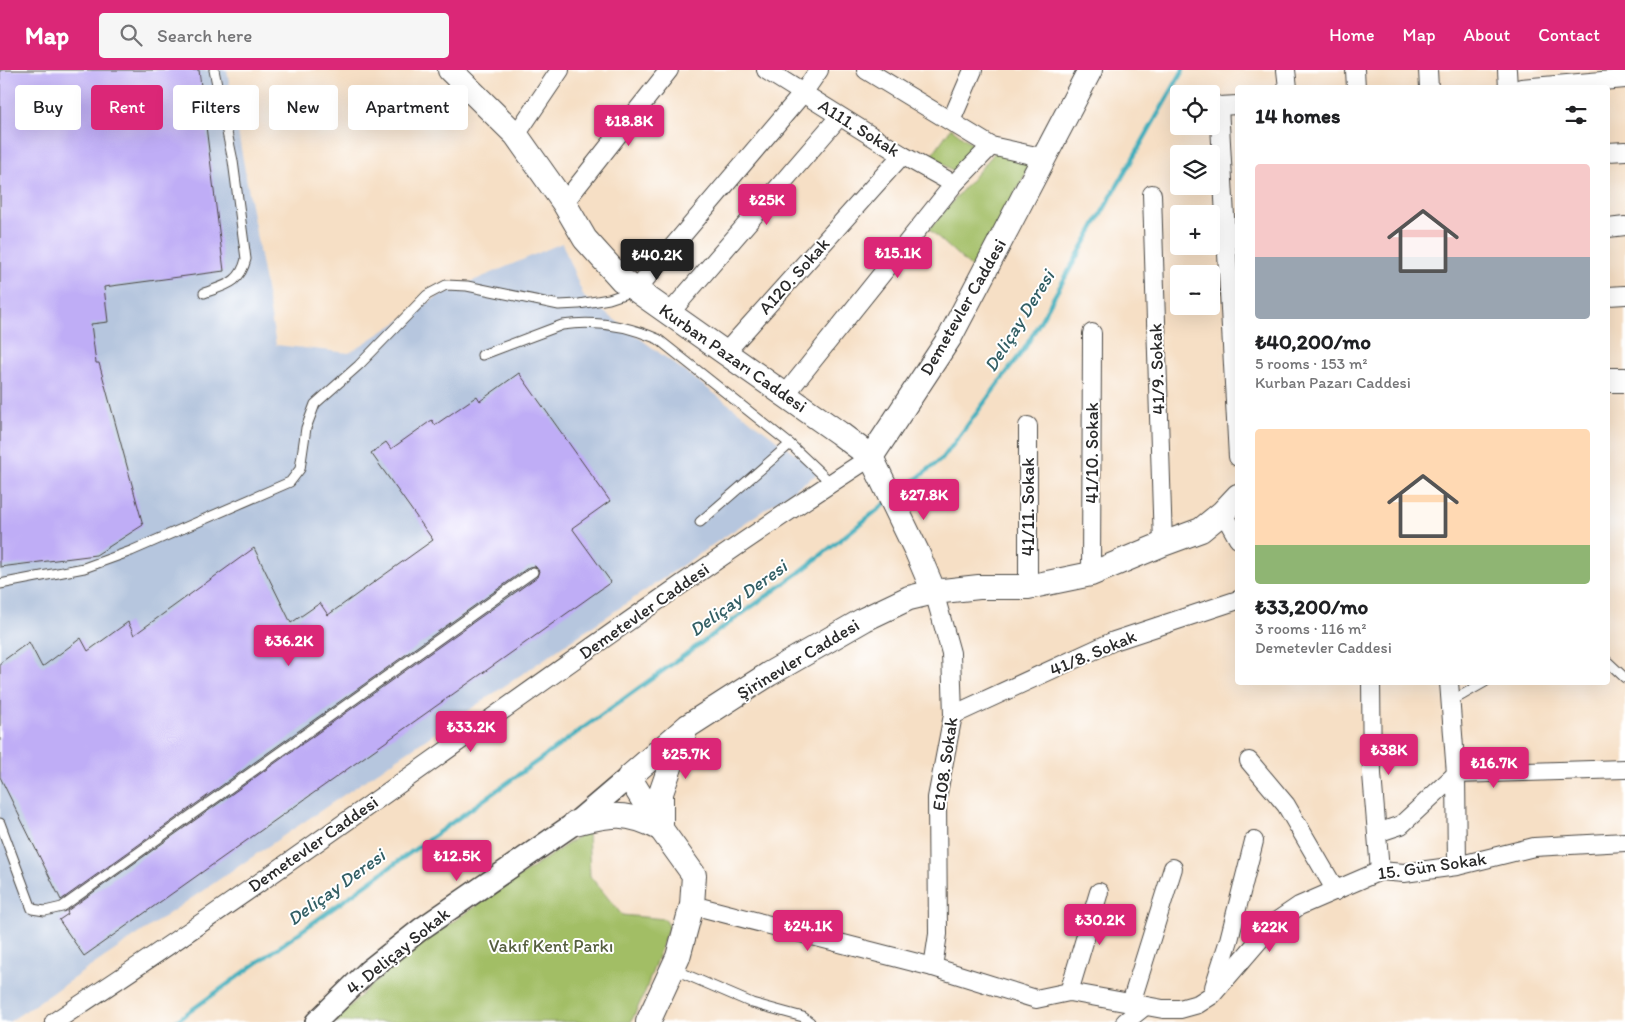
<!DOCTYPE html>
<meta charset="utf-8">
<style>
body{margin:0;font-family:Itim,sans-serif;background:#f6f6f6;color:#202124;height:100vh;display:flex;flex-direction:column;font-size:19px;white-space:nowrap}
*{box-sizing:border-box;margin:0}
p{font-size:16px;color:#757577}
.icon{flex:none;width:28px;height:28px;fill:none;stroke:currentColor;stroke-width:2;stroke-linecap:round;stroke-linejoin:round}
.map{position:relative;flex:1;overflow:hidden}
.details{position:absolute;left:1235px;top:15px;width:375px;height:600px;display:flex;flex-direction:column;background:#fff;border-radius:5px;box-shadow:0 5px 20px #0002}
.details>*{flex:none}
.hud{position:absolute;left:15px;top:15px;width:475px;height:45px;display:flex;gap:10px}
.fabs{position:absolute;left:1170px;top:15px;display:grid;gap:10px}
.fabs a{display:grid;place-items:center;width:50px;height:50px;border-radius:5px;background:#fff;box-shadow:0 5px 20px #0002;font-size:25px}
.price{position:absolute;translate:-50% -42px;padding:0 11px;border-radius:5px;background:#db2777;color:#fff;font-size:16px;line-height:32px;filter:drop-shadow(0 1px 2px #0008)}
.price::after{content:'';position:absolute;left:50%;top:30px;width:15px;height:11px;margin-left:-8px;background:inherit;clip-path:polygon(0 0,100% 0,50% 100%)}
.price.on{background:#222;color:#fff}
ul{padding:0;list-style:none}
li{display:grid;align-content:center;gap:10px;height:265px;padding:0 20px}
li span{display:grid;place-items:center;height:155px;border-radius:5px;color:#555}
li>.icon{margin-inline-start:auto}
span .icon{width:90px;height:90px;fill:#fffc;stroke-width:1}
li b{font-size:21px}
h2{display:flex;justify-content:space-between;align-items:center;height:60px;padding:0 20px;font-size:21px}
.tag{padding:0 18px;border-radius:5px;background:#fff;box-shadow:0 5px 20px #0002;font-size:18px;line-height:45px}
.tag.on{background:#db2777;color:#fff}
header{display:flex;align-items:center;gap:30px;box-sizing:border-box;height:70px;padding:0 25px;background:#db2777;color:#fff}
header strong{font-size:24px}
nav{display:flex;gap:28px;margin-inline-start:auto;font-size:18px}
.search{width:350px;height:45px;background:#f6f6f6;display:flex;align-items:center;gap:12px;box-sizing:border-box;padding:0 18px;border-radius:5px;color:#757577;font-size:19px}
.map>svg:first-child{display:block}
</style>
<header>
<strong>Map</strong>
<div class="search"><svg class="icon" aria-label="search" viewBox="0 0 24 24"><circle cx="10" cy="10" r="6"/><path d="M15 15l6 6"/></svg>Search here</div>
<nav><a>Home</a><a>Map</a><a>About</a><a>Contact</a></nav>
</header>
<div class="map">
<svg width="1625" height="952" viewBox="0 0 1625 952">
<rect width="100%" height="100%" fill="#fff"/>
<filter id="ink" filterUnits="userSpaceOnUse"><feTurbulence type="fractalNoise" baseFrequency=".02" numOctaves="2"/><feDisplacementMap in="SourceGraphic" scale="10" xChannelSelector="R" yChannelSelector="G"/><feConvolveMatrix kernelMatrix="1 2 1 2 8 2 1 2 1" color-interpolation-filters="sRGB"/></filter>
<filter id="wash" filterUnits="userSpaceOnUse"><feTurbulence type="fractalNoise" baseFrequency=".0096" numOctaves="4" result="noise"/><feDisplacementMap in="SourceGraphic" scale="20" xChannelSelector="R" yChannelSelector="G"/><feGaussianBlur stdDeviation="1.12" result="paint"/><feColorMatrix in="noise" values="0 0 0 0 0 0 0 0 0 0 0 0 0 0 0 0 0 1.4 0 .05"/><feComposite in="paint" operator="in"/></filter>
<g filter="url(#wash)">
<rect width="100%" height="100%" fill="#f6dfc5"/>
<polygon fill="#b6c6de" points="0,0 227,0 276,275 349,283 440,225 562,173 584,227 820,402 9,952 0,952"/>
<g fill="#a2be65" stroke="#667448">
<polygon points="951,58 977,78 958,104 931,86"/>
<polygon points="997,80 1032,92 974,200 929,159"/>
<polygon points="588,760 590,806 622,845 665,849 669,856 645,922 631,952 335,952 364,922 414,878"/>
</g>
<g fill="none" stroke-linecap="round" stroke-linejoin="round">
<g stroke="#3faebc" stroke-width="4.5">
<polyline points="896,425 943,388 1025,278 1183,0"/>
<polyline points="175,952 800,502 886,433"/>
</g>
</g>
<g id="blocks">
<g fill="#bfadf6">
<polygon points="0,0 199,0 224,201 104,217 108,252 91,254 96,293 99,293 143,455 96,485 0,497"/>
<polygon points="519,303 610,431 572,458 611,512 84,886 59,850 68,844 67,841 537,507 539,501 535,496 529,497 61,830 0,707 0,593 29,572 42,597 81,568 88,581 128,552 134,565 254,478 291,553 320,533 328,545 433,470 371,383 386,372 391,379 432,350 435,355 477,326 480,331"/>
</g>
</g>
</g>
<g filter="url(#ink)">
<use href="#blocks" fill-opacity="0" stroke="#494642" stroke-width="1"/>
<g fill="none" stroke-linecap="round" stroke-linejoin="round">
<g stroke="#494642" stroke-width="11">
<g id="service">
<path d="M204,223c21,-8 36,-9 42,-34l-13,-98 -19,-91"/>
<path d="M482,285l80,-30c34,-5 64,0 96,14l132,105 41,39"/>
<polyline points="700,452 790,374"/>
<polyline points="0,514 84,498 131,481 290,412 300,399 306,358 315,334 359,295 427,225 446,215 467,216 559,235 579,234 609,229 633,221"/>
<polyline points="1608,592 1625,608"/>
<polyline points="1450,632 1485,612"/>
<polyline points="0,753 32,839 45,841 62,837 533,502"/>
<polyline points="673,899 752,933 803,947 810,952"/>
</g>
</g>
<g stroke="#494642" stroke-width="20">
<g id="minor">
<polyline points="766,0 902,85 954,114"/>
<polyline points="866,0 991,76 1045,88"/>
<polyline points="1286,0 1288,18"/>
<polyline points="1355,0 1356,18"/>
<polyline points="1428,0 1429,18"/>
<polyline points="1507,0 1508,18"/>
<polyline points="1521,18 1625,9"/>
<polyline points="1211,33 1219,36 1238,35"/>
<polyline points="1219,36 1238,387"/>
<polyline points="951,51 973,0"/>
<polyline points="516,65 560,0"/>
<polyline points="1608,82 1625,81"/>
<polyline points="1152,124 1163,474"/>
<polyline points="564,133 669,0"/>
<polyline points="1608,158 1625,156"/>
<polyline points="636,220 803,23 819,0"/>
<polyline points="1608,226 1625,225"/>
<polyline points="669,244 839,47"/>
<polyline points="725,283 902,85"/>
<polyline points="785,325 954,114 991,76"/>
<polyline points="1028,356 1028,517"/>
<polyline points="1223,442 1238,469"/>
<polyline points="1091,504 1092,263"/>
<polyline points="1371,612 1372,704 1380,801"/>
<polyline points="1449,612 1456,704 1457,796"/>
<polyline points="953,645 1114,571 1238,530"/>
<polyline points="1249,691 1286,735 1336,821"/>
<polyline points="1377,763 1401,755 1456,704 1625,699"/>
<polyline points="692,835 933,897 1036,929 1069,922 1163,939 1180,939 1198,934 1212,925 1274,853 1299,836 1380,801 1404,803 1457,796 1534,777 1625,772"/>
<polyline points="933,897 938,864 937,728 953,645 951,583 934,522"/>
<polyline points="1214,917 1229,870 1254,771"/>
<polyline points="1069,922 1099,822"/>
<polyline points="1131,933 1173,798"/>
<path d="M54,952c277,-181 539,-385 817,-565"/>
<polyline points="1125,952 1145,936"/>
</g>
</g>
<g stroke="#494642" stroke-width="24">
<polyline id="tertiary" points="316,952 368,901 421,859 575,753 629,707"/>
</g>
<g stroke="#494642" stroke-width="26">
<g id="secondary">
<polyline points="450,0 516,65 564,133 585,169 622,210 839,363 871,387 917,482 934,522"/>
<polyline points="1608,310 1625,310"/>
<polyline points="871,387 950,267 1090,0"/>
<path d="M575,753c36,-9 52,-12 86,6"/>
<polyline points="661,759 661,723 675,683 684,663"/>
<polyline points="648,952 678,887 692,835 694,805 661,759 629,707 688,656 769,604 865,549 909,528 934,522 979,517 1028,517 1091,504 1163,474 1201,460 1223,442 1238,426"/>
</g>
</g>
<use href="#service" stroke="#fff" stroke-width="9"/>
<use href="#minor" stroke="#fff" stroke-width="18"/>
<use href="#tertiary" stroke="#fff" stroke-width="21"/>
<use href="#secondary" stroke="#fff" stroke-width="24"/>
</g>
</g>
<g text-anchor="middle" dominant-baseline="central" stroke-width="4" stroke-linejoin="round" paint-order="stroke">
<g font-size="18" fill="#2b2b2b" stroke="#fff">
<text transform="translate(859 58) rotate(32)">A111. Sokak</text>
<text transform="translate(794 206) rotate(-48)">A120. Sokak</text>
<text transform="translate(963 237) rotate(-60)">Demetevler Caddesi</text>
<text transform="translate(733 288) rotate(35)">Kurban Pazarı Caddesi</text>
<text transform="translate(1157 299) rotate(-92)">41/9. Sokak</text>
<text transform="translate(1092 383) rotate(-90)">41/10. Sokak</text>
<text transform="translate(1028 437) rotate(-90)">41/11. Sokak</text>
<text transform="translate(644 541) rotate(-35)">Demetevler Caddesi</text>
<text transform="translate(1093 583) rotate(-23)">41/8. Sokak</text>
<text transform="translate(798 589) rotate(-31)">Şirinevler Caddesi</text>
<text transform="translate(945 694) rotate(-82)">E108. Sokak</text>
<text transform="translate(313 774) rotate(-35)">Demetevler Caddesi</text>
<text transform="translate(1432 796) rotate(-8)">15. Gün Sokak</text>
<text transform="translate(398 881) rotate(-39)">4. Deliçay Sokak</text>
</g>
<g font-size="18" fill="#555e3f" stroke="#fff">
<text x="551" y="876">Vakıf Kent Parkı</text>
</g>
<g font-size="19" font-style="italic" fill="#335f65" stroke="#fff">
<text transform="translate(1019 251) rotate(-58)">Deliçay Deresi</text>
<text transform="translate(738 528) rotate(-36)">Deliçay Deresi</text>
<text transform="translate(336 817) rotate(-36)">Deliçay Deresi</text>
</g>
</g>
</svg>
<div class="fabs">
<a><svg class="icon" aria-label="locate" viewBox="0 0 24 24"><circle cx="12" cy="12" r="6"/><path d="M12 2v4M12 18v4M2 12h4M18 12h4"/></svg></a>
<a><svg class="icon" aria-label="layers" viewBox="0 0 24 24"><path d="M12 4l9 5-9 5-9-5zM3 14l9 5 9-5"/></svg></a>
<a>+</a>
<a>−</a>
</div>
<b class="price" style="left:629px;top:77px">₺18.8K</b>
<b class="price" style="left:767px;top:156px">₺25K</b>
<b class="price" style="left:898px;top:209px">₺15.1K</b>
<b class="price on" style="left:657px;top:211px">₺40.2K</b>
<b class="price" style="left:924px;top:451px">₺27.8K</b>
<b class="price" style="left:289px;top:597px">₺36.2K</b>
<b class="price" style="left:471px;top:683px">₺33.2K</b>
<b class="price" style="left:1389px;top:706px">₺38K</b>
<b class="price" style="left:686px;top:710px">₺25.7K</b>
<b class="price" style="left:1494px;top:719px">₺16.7K</b>
<b class="price" style="left:457px;top:812px">₺12.5K</b>
<b class="price" style="left:1100px;top:876px">₺30.2K</b>
<b class="price" style="left:808px;top:882px">₺24.1K</b>
<b class="price" style="left:1270px;top:883px">₺22K</b>
<div class="hud">
<a class="tag">Buy</a>
<a class="tag on">Rent</a>
<a class="tag">Filters</a>
<a class="tag">New</a>
<a class="tag">Apartment</a>
</div>
<section class="details">
<h2>14 homes<svg class="icon" aria-label="filters" viewBox="0 0 24 24"><path d="M4 7h16M4 17h16"/><circle cx="9" cy="7" r="2"/><circle cx="15" cy="17" r="2"/></svg></h2>
<ul>
<li><span style="background:linear-gradient(#f6c9c9 60%,#9aa5b1 0)"><svg class="icon" aria-label="home" viewBox="0 0 24 24"><path d="M3 11l9-7 9 7M6 9v11h12V9"/></svg></span><div><b>₺40,200/mo</b><p>5 rooms · 153 m²</p><p>Kurban Pazarı Caddesi</p></div></li>
<li><span style="background:linear-gradient(#ffd9b3 75%,#8fb573 0)"><svg class="icon" aria-label="home" viewBox="0 0 24 24"><path d="M3 11l9-7 9 7M6 9v11h12V9"/></svg></span><div><b>₺33,200/mo</b><p>3 rooms · 116 m²</p><p>Demetevler Caddesi</p></div></li>
</ul>
</section>
</div>
